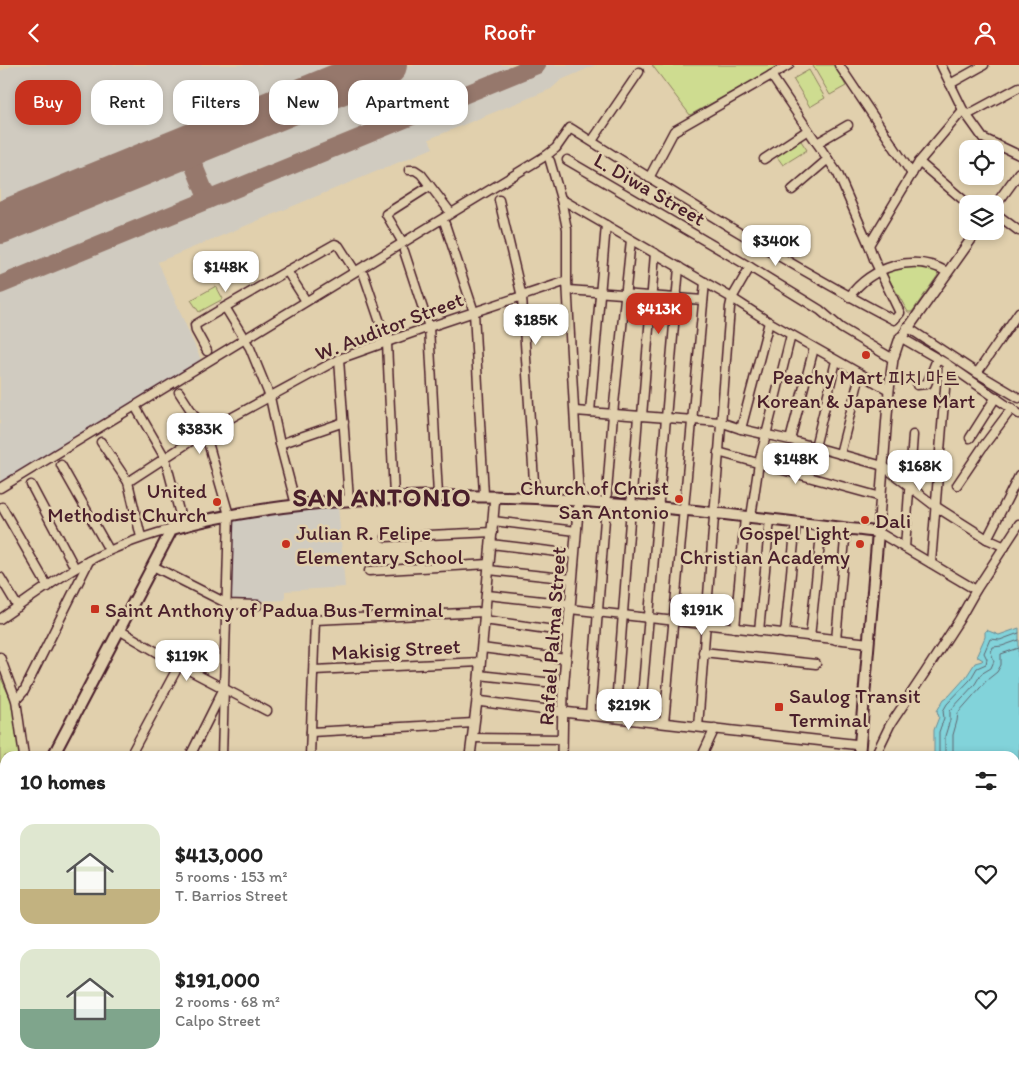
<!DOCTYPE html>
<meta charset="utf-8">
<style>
body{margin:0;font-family:Itim,"Poor Story",sans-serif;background:#f6f6f6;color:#222;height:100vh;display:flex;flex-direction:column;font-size:19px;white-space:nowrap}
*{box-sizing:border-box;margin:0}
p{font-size:16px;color:#767676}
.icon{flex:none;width:28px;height:28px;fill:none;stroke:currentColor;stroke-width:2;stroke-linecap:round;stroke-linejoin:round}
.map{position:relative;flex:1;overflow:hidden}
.panel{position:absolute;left:0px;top:686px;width:1020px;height:321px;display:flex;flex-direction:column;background:#fff;border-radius:15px 15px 0 0;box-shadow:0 2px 8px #0003}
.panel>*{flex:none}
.guide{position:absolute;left:15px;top:15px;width:500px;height:45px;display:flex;gap:10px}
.buttons{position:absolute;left:959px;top:75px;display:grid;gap:10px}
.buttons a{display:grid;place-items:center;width:45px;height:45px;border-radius:10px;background:#fff;box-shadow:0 2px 8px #0003;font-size:25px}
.price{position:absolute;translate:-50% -42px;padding:0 11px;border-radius:10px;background:#fff;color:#222;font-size:16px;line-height:32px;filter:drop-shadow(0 1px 2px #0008)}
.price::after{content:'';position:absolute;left:50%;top:30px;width:15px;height:11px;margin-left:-8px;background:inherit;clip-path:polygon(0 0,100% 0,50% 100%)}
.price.selected{background:#c8321e;color:#fff}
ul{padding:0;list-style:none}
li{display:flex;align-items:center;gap:15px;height:125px;padding:0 20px}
li span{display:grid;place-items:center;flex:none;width:140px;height:100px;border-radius:15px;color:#555}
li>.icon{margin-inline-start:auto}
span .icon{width:60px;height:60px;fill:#fffc;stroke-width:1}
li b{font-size:21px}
h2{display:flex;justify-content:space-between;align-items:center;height:60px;padding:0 20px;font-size:21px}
.pill{padding:0 18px;border-radius:15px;background:#fff;box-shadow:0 2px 8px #0003;font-size:18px;line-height:45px}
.pill.selected{background:#c8321e;color:#fff}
header{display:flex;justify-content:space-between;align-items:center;height:65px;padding:0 20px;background:#c8321e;color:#fff;font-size:22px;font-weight:600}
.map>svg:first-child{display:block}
</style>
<header><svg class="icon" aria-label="back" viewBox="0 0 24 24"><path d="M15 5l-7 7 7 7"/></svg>Roofr<svg class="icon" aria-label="person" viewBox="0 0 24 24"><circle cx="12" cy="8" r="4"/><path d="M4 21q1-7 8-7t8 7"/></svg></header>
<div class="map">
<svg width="1019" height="1007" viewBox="0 0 1019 1007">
<rect width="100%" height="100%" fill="#e1d0ad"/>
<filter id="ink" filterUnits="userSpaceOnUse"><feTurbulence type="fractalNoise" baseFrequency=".02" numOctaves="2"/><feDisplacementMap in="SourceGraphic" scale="10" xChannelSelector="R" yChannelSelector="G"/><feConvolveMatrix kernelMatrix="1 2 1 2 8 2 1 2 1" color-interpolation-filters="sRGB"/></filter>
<g filter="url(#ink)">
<g fill="#d0cbc0">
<polygon points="14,0 596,0 561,15 551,24 429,74 433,83 158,197 205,304 0,427 0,6"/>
<polygon points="338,440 345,522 285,526 285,535 228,538 230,453"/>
<polygon points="358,1002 359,1007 71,1007 70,1003"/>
</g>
<g fill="#cedc90" stroke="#8c7e5e">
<polygon points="652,0 775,0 777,2 690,50"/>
<polygon points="814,0 834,0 846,21 830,30 813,1"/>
<polygon points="809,5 825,33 810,42 793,14"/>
<polygon points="799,73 807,85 783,100 775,89"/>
<path d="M918,201l18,4 2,5 -26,37h-4l-22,-38c9,-7 21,-7 32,-8z"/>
<polygon points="216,221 223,234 199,247 191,235"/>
<polygon points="0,611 14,641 20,691 5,691 5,775 0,785"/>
<polygon points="112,1002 206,1002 207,1007 105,1007 105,1004"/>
</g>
<polygon fill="#82d3da" stroke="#6c8b94" points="1019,563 1019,913 1015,923 1015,691 934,691 934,665 939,652 937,646 944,634 949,631 966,612 975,598 982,596 983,595 978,592 977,590 985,572 985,567 986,565 999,570"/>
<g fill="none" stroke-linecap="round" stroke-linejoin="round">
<g stroke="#606771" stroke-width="1">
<polyline points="939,691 939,667 944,653 943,646 947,639 970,615 977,603 986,599 987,594 984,588 990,574 1000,575 1019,568"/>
<polyline points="945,691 945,671 950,655 950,646 975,619 981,609 991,603 994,596 991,587 993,582 1002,581 1019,575"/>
<polyline points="953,691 953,670 957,656 958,648 987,615 997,607 1001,600 1001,589 1019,583"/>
</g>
<g stroke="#96786c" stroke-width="18">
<polyline points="186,82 208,135"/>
<polyline points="0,220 537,0"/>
</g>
<polyline stroke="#96786c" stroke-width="42" points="0,158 386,0"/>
<g stroke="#4a1f2b" stroke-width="11">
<g id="minor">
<polyline points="839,0 912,109"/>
<polyline points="941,0 963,45 983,73 1019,90"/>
<polyline points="950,19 984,0"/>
<polyline points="967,50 1019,22"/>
<polyline points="592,76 639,7"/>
<polyline points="817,78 848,60"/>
<polyline points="764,94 808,65"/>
<polyline points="567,95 750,202 820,245 841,263 893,294"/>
<polyline points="550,96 561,134 567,164 567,216 579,434"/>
<polyline points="919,97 968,139"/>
<polyline points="409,105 415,105 421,109 451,148"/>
<polyline points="649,113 674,66 789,0"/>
<polyline points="792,125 828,94"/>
<polyline points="561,134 732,233 769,257 889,325"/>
<polyline points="499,135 522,232 535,432"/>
<polyline points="995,148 1019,166"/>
<polyline points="445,159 474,247 484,430"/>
<polyline points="403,178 386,149 430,121"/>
<polyline points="869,180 919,97 963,45"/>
<polyline points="404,186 429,262 438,430"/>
<polyline points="287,206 225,242 250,283 270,332 280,379 296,440"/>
<polyline points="364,210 387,278 394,431"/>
<polyline points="568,225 703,235"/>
<path d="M849,232c22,-30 65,-45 98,-25"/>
<polyline points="306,236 287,206 335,179 339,181 355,206"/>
<polyline points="907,262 977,308 1019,333"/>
<polyline points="900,272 947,299 1019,349"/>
<polyline points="207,286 196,266 195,260 225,242"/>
<polyline points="339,294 349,435"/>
<polyline points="977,308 1019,247"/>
<polyline points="917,320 927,319 937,294"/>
<polyline points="179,327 205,367 229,450 222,691"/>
<polyline points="135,341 165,393 183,461"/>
<polyline points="575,346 720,357 741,364 790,375 883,401 935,441 987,474 1005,482"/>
<polyline points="590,347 606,160"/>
<polyline points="642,351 655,188"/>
<polyline points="741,364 769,257"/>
<polyline points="970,373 996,332"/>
<polyline points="790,375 814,283"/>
<polyline points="101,377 128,417 141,472"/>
<polyline points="280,379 344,357"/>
<polyline points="815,382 836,296"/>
<polyline points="718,387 881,432"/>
<polyline points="840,389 860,310"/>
<polyline points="61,400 109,485"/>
<polyline points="128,417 205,367 339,294 429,262 567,216"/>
<polyline points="31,420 75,503"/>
<polyline points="957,420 982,383 1012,343"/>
<path d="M0,423l547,-333 9,-7 14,-20c107,67 213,134 324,192l6,-7 -26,-54 -5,-14 -31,-71 -67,-99"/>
<polyline points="2,442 48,522"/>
<polyline points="751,452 759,398 791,270"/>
<polyline points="493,456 576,466"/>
<polyline points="878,467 976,525"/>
<polyline points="386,472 493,467"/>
<polyline points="987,474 1019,411"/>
<polyline points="491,479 574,489"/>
<polyline points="905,483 913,370"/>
<polyline points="931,498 947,299"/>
<polyline points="153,501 228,539 258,540"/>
<polyline points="489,505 572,514"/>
<polyline points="369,506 489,499"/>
<polyline points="0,512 18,542"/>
<polyline points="487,530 570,539"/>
<polyline points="570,544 869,578"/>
<path d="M0,554c25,-17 50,-36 76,-51 30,-18 62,-30 96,-39"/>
<polyline points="484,555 568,567"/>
<polyline points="735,563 745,452"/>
<polyline points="119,565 179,600 267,646"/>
<polyline points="759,566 770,454"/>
<polyline points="785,569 796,457"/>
<polyline points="810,572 822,460"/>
<polyline points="836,575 846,463"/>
<polyline points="482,583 566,594"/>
<polyline points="703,587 816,599"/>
<polyline points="0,592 16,635 24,691"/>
<polyline points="314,605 480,597"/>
<polyline points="479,610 564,619"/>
<polyline points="16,635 24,626 89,496"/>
<polyline points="590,650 613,349 631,175"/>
<polyline points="615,653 638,351"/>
<polyline points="640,655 679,202"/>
<polyline points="664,658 705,217"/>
<polyline points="698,662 730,242 732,233 750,202"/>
<polyline points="311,667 474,658"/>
<polyline points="472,673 562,674"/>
<polyline points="130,691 179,600"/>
<polyline points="190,691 223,625"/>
<polyline points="310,691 315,555 485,547"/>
<polyline points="702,691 715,663"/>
<polyline points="875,691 890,660 926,606 959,555 976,525 1019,459"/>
<polyline points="66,1002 66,1007"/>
<polyline points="363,1002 364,1007"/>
<polyline points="374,1002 376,1007"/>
<polyline points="661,1002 674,1007"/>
<polyline points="817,1002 822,1007"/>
<polyline points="449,1007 464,1002"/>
<polyline points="699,1007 701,1002"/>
<polyline points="730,1007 731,1002"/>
<polyline points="762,1007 764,1002"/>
<polyline points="1015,1007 1015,1004 1019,1004"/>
</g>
</g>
<g stroke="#4a1f2b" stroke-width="12">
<g id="tertiary">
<polyline points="995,141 1019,108"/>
<polyline points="878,467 889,325 893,294 899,276 977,166"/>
<polyline points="477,636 563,647 860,680"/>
<polyline points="470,691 477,636 495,431"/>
<polyline points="562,691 563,627 579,434"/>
<polyline points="0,911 5,910"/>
<polyline points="494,1002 502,1007"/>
<polyline points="562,1007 562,1002"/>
</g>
</g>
<g stroke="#4a1f2b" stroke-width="14">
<g id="secondary">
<path d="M53,691l119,-227c51,-15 103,-22 156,-27 185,-18 366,9 550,30l-19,224"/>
<polyline points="0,798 5,788"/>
<polyline points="796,1007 798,1002"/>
</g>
</g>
<use href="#minor" stroke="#e1d0ad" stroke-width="8"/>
<use href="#tertiary" stroke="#e1d0ad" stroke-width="9"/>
<use href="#secondary" stroke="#e1d0ad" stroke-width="10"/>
</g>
</g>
<g fill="#c8321e" stroke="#e1d0ad" stroke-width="2">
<circle cx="866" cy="290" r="5"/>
<circle cx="679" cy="434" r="5"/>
<circle cx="217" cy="437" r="5"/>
<circle cx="865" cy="455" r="5"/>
<circle cx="286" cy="479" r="5"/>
<circle cx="860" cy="479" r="5"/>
<rect x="90" y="539" width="10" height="10" rx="2.5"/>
<rect x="774" y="637" width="10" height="10" rx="2.5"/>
</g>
<g text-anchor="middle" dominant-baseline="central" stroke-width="5" stroke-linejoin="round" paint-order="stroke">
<g font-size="21" fill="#4a1f2b" stroke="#e1d0ad">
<text transform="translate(650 124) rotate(30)">L. Diwa Street</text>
<text transform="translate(389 261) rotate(-21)">W. Auditor Street</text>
<text transform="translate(552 571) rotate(-86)">Rafael Palma Street</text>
<text transform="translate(396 584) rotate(-3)">Makisig Street</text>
</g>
<g font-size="21" fill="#4a1f2b" stroke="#e1d0ad" text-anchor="start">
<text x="866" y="311" text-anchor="middle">Peachy Mart 피치 마트<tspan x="866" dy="24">Korean &amp; Japanese Mart</tspan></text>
<text x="669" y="422" text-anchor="end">Church of Christ<tspan x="669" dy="24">San Antonio</tspan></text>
<text x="207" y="425" text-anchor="end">United<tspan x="207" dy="24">Methodist Church</tspan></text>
<text x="875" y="455">Dali</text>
<text x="296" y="467">Julian R. Felipe<tspan x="296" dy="24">Elementary School</tspan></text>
<text x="850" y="467" text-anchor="end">Gospel Light<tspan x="850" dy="24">Christian Academy</tspan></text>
<text x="105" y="544">Saint Anthony of Padua Bus Terminal</text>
<text x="789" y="630">Saulog Transit<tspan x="789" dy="24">Terminal</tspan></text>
</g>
<g font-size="26" font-weight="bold" letter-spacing="1" fill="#4a1f2b" stroke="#e1d0ad">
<text x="382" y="432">SAN ANTONIO</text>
</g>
</g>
</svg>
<div class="buttons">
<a><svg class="icon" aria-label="locate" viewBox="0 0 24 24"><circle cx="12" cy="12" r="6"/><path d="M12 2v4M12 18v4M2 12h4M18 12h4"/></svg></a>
<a><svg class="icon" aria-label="layers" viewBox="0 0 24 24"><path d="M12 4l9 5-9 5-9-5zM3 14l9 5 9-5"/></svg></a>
</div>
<b class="price" style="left:776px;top:202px">$340K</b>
<b class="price" style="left:226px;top:228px">$148K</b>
<b class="price selected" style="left:659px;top:270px">$413K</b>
<b class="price" style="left:536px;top:281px">$185K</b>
<b class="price" style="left:200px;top:390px">$383K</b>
<b class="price" style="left:796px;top:420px">$148K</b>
<b class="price" style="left:920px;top:427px">$168K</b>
<b class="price" style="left:702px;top:571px">$191K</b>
<b class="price" style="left:187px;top:617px">$119K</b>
<b class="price" style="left:629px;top:666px">$219K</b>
<div class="guide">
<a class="pill selected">Buy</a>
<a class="pill">Rent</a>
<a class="pill">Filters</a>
<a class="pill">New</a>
<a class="pill">Apartment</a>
</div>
<section class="panel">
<h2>10 homes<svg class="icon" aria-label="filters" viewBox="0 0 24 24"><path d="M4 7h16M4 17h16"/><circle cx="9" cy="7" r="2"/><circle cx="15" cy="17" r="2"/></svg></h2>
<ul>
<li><span style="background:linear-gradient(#dfe7d0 65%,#c2b280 0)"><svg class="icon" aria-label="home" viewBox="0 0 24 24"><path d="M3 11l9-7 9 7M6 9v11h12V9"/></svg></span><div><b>$413,000</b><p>5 rooms · 153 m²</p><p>T. Barrios Street</p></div><svg class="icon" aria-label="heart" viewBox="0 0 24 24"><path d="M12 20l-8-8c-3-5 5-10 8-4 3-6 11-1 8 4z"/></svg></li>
<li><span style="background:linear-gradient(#dfe7d0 60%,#7fa58c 0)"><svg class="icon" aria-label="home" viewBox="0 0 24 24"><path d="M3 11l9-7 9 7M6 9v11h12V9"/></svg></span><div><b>$191,000</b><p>2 rooms · 68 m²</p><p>Calpo Street</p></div><svg class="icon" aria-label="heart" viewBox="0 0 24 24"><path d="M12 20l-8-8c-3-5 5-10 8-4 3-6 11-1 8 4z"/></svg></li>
</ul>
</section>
</div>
